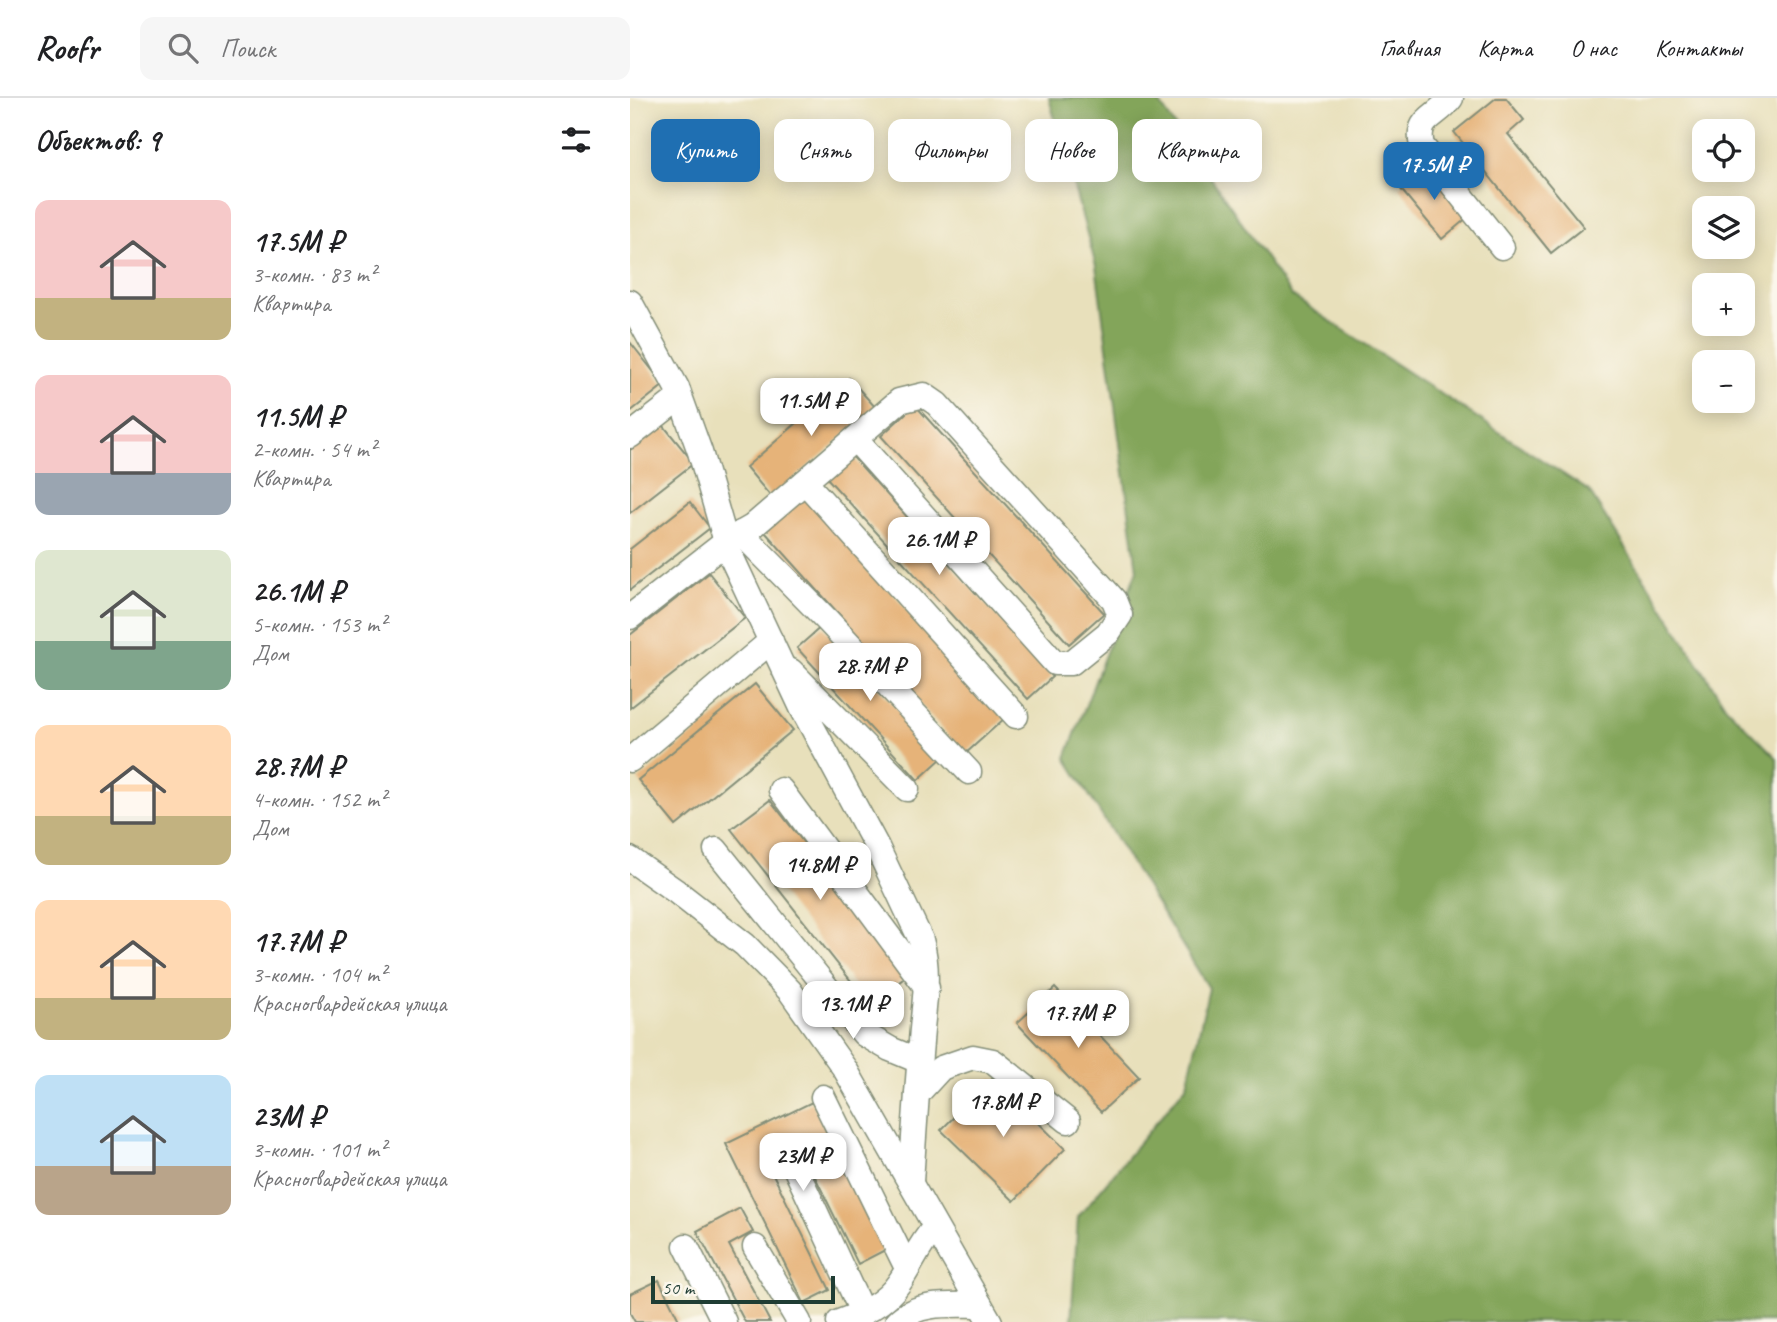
<!DOCTYPE html>
<html lang="ru">
<meta charset="utf-8">
<style>
body{margin:0;font-family:Caveat,sans-serif;background:#f6f6f6;color:#202124;height:100vh;display:flex;flex-direction:column;font-size:26px;white-space:nowrap}
*{box-sizing:border-box;margin:0}
p{font-size:23px;color:#757577}
.icon{flex:none;width:38px;height:38px;fill:none;stroke:currentColor;stroke-width:2;stroke-linecap:round;stroke-linejoin:round}
.map{position:relative;flex:1;overflow:hidden}
.details{display:flex;flex-direction:column;background:#fff;width:630px}
.details>*{flex:none}
.top-card{position:absolute;left:21px;top:21px;width:665px;height:63px;display:flex;gap:14px}
.buttons{position:absolute;left:1062px;top:21px;display:grid;gap:14px}
.buttons a{display:grid;place-items:center;width:63px;height:63px;border-radius:14px;background:#fff;box-shadow:0 4px 18px #0003;font-size:35px}
.scale{position:absolute;left:21px;bottom:18px;width:184px;box-sizing:border-box;padding-left:7px;border:4px solid #1f3d34;border-top:0;font-size:19px;line-height:24px;white-space:nowrap;color:#1f3d34;-webkit-text-stroke:5px #fbf7ec;paint-order:stroke}
.price{position:absolute;translate:-50% -60px;padding:0 16px;border-radius:14px;background:#fff;color:#222;font-size:23px;line-height:46px;filter:drop-shadow(0 2px 4px #0008)}
.price::after{content:'';position:absolute;left:50%;top:42px;width:21px;height:16px;margin-left:-10px;background:inherit;clip-path:polygon(0 0,100% 0,50% 100%)}
.price.selected{background:#1f6fb2;color:#fff}
ul{padding:0;list-style:none}
li{display:flex;align-items:center;gap:21px;height:175px;padding:0 35px}
li span{display:grid;place-items:center;flex:none;width:196px;height:140px;border-radius:14px;color:#555}
li>.icon{margin-inline-start:auto}
span .icon{width:84px;height:84px;fill:#fffc;stroke-width:1}
li b{font-size:30px}
h2{display:flex;justify-content:space-between;align-items:center;height:84px;padding:0 35px;font-size:30px}
.chip{padding:0 24px;border-radius:14px;background:#fff;box-shadow:0 4px 18px #0003;font-size:24px;line-height:63px}
.chip.selected{background:#1f6fb2;color:#fff}
header{display:flex;align-items:center;gap:42px;box-sizing:border-box;height:98px;padding:0 35px;background:#fff;border-bottom:2px solid #e0e0e0}
header strong{font-size:33px}
nav{display:flex;gap:38px;margin-inline-start:auto;font-size:24px}
.search{width:490px;height:63px;background:#f6f6f6;display:flex;align-items:center;gap:18px;box-sizing:border-box;padding:0 24px;border-radius:14px;color:#757577;font-size:26px}
main{display:flex;flex:1;min-height:0}
.map>svg:first-child{display:block}
</style>
<header>
<strong>Roofr</strong>
<div class="search"><svg class="icon" aria-label="search" viewBox="0 0 24 24"><circle cx="10" cy="10" r="6"/><path d="M15 15l6 6"/></svg>Поиск</div>
<nav><a>Главная</a><a>Карта</a><a>О нас</a><a>Контакты</a></nav>
</header>
<main>
<section class="details">
<h2>Объектов: 9<svg class="icon" aria-label="filters" viewBox="0 0 24 24"><path d="M4 7h16M4 17h16"/><circle cx="9" cy="7" r="2"/><circle cx="15" cy="17" r="2"/></svg></h2>
<ul>
<li><span style="background:linear-gradient(#f6c9c9 70%,#c2b280 0)"><svg class="icon" aria-label="home" viewBox="0 0 24 24"><path d="M3 11l9-7 9 7M6 9v11h12V9"/></svg></span><div><b>17.5M ₽</b><p>3-комн. · 83 m²</p><p>Квартира</p></div></li>
<li><span style="background:linear-gradient(#f6c9c9 70%,#9aa5b1 0)"><svg class="icon" aria-label="home" viewBox="0 0 24 24"><path d="M3 11l9-7 9 7M6 9v11h12V9"/></svg></span><div><b>11.5M ₽</b><p>2-комн. · 54 m²</p><p>Квартира</p></div></li>
<li><span style="background:linear-gradient(#dfe7d0 65%,#7fa58c 0)"><svg class="icon" aria-label="home" viewBox="0 0 24 24"><path d="M3 11l9-7 9 7M6 9v11h12V9"/></svg></span><div><b>26.1M ₽</b><p>5-комн. · 153 m²</p><p>Дом</p></div></li>
<li><span style="background:linear-gradient(#ffd9b3 65%,#c2b280 0)"><svg class="icon" aria-label="home" viewBox="0 0 24 24"><path d="M3 11l9-7 9 7M6 9v11h12V9"/></svg></span><div><b>28.7M ₽</b><p>4-комн. · 152 m²</p><p>Дом</p></div></li>
<li><span style="background:linear-gradient(#ffd9b3 70%,#c2b280 0)"><svg class="icon" aria-label="home" viewBox="0 0 24 24"><path d="M3 11l9-7 9 7M6 9v11h12V9"/></svg></span><div><b>17.7M ₽</b><p>3-комн. · 104 m²</p><p>Красногвардейская улица</p></div></li>
<li><span style="background:linear-gradient(#bfe0f5 65%,#b9a48a 0)"><svg class="icon" aria-label="home" viewBox="0 0 24 24"><path d="M3 11l9-7 9 7M6 9v11h12V9"/></svg></span><div><b>23M ₽</b><p>3-комн. · 101 m²</p><p>Красногвардейская улица</p></div></li>
</ul>
</section>
<div class="map">
<svg width="1147" height="1224" viewBox="0 0 1147 1224">
<rect width="100%" height="100%" fill="#fbf7ec"/>
<filter id="ink" filterUnits="userSpaceOnUse"><feTurbulence type="fractalNoise" baseFrequency=".0143" numOctaves="2"/><feDisplacementMap in="SourceGraphic" scale="14" xChannelSelector="R" yChannelSelector="G"/><feConvolveMatrix kernelMatrix="1 2 1 2 8 2 1 2 1" color-interpolation-filters="sRGB"/></filter>
<filter id="wash" filterUnits="userSpaceOnUse"><feTurbulence type="fractalNoise" baseFrequency=".00686" numOctaves="4" result="noise"/><feDisplacementMap in="SourceGraphic" scale="28" xChannelSelector="R" yChannelSelector="G"/><feGaussianBlur stdDeviation="1.57" result="paint"/><feColorMatrix in="noise" values="0 0 0 0 0 0 0 0 0 0 0 0 0 0 0 0 0 1.4 0 .05"/><feComposite in="paint" operator="in"/></filter>
<g filter="url(#wash)">
<rect width="100%" height="100%" fill="#e8e0bb"/>
<polygon fill="#83a55a" stroke="#517147" stroke-width="2" points="419,0 526,0 662,198 959,393 1096,609 1147,660 1147,1224 441,1224 448,1119 557,987 579,890 436,660 507,472 466,168"/>
<g id="blocks">
<g fill="#e6b379">
<polygon points="866,0 876,0 894,22 878,36 954,129 921,155 824,34"/>
<polygon points="795,67 838,119 812,141 769,89"/>
<polygon points="0,244 34,287 0,314"/>
<polygon points="219,280 246,310 142,400 116,369"/>
<polygon points="285,307 474,515 439,546 251,338"/>
<polygon points="33,327 64,365 0,415 0,352"/>
<polygon points="222,358 422,579 398,601 197,380"/>
<polygon points="175,398 375,620 335,656 135,434"/>
<polygon points="60,404 80,430 0,492 0,451"/>
<polygon points="79,475 115,520 0,610 0,537"/>
<polygon points="192,528 312,660 288,682 167,550"/>
<polygon points="125,586 163,632 46,728 8,682"/>
<polygon points="140,702 278,877 240,907 101,731"/>
<polygon points="425,890 509,979 471,1014 387,925"/>
<polygon points="363,980 435,1051 384,1103 311,1032"/>
<polygon points="182,1004 255,1152 228,1166 170,1048 137,1064 200,1192 174,1205 96,1046"/>
<polygon points="110,1110 123,1134 99,1147 140,1224 115,1224 67,1133"/>
<polygon points="29,1182 50,1224 5,1224 0,1215 0,1196"/>
</g>
</g>
</g>
<g filter="url(#ink)">
<use href="#blocks" fill-opacity="0" stroke="#848e78" stroke-width="2"/>
<g fill="none" stroke-linecap="round" stroke-linejoin="round">
<g stroke="#848e78" stroke-width="27">
<g id="minor">
<path d="M821,0c-14,20 -36,19 -29,48l80,101"/>
<path d="M0,204l47,86 23,64 29,100 73,156 75,139 44,93c10,35 2,67 0,102 -4,47 -7,94 -10,140"/>
<polyline points="0,338 49,300"/>
<polyline points="175,384 386,618"/>
<polyline points="111,435 198,523 339,674"/>
<polyline points="0,519 96,444 122,429 269,303 294,297 307,306 484,502 490,517 478,535 441,565 425,565 225,341"/>
<polyline points="161,573 277,691"/>
<polyline points="0,662 141,543"/>
<polyline points="151,692 297,890"/>
<polyline points="86,752 234,936 260,951 289,963"/>
<polyline points="0,761 47,794 115,847 160,893 215,971 360,1224"/>
<polyline points="287,996 311,970 343,959 363,963 438,1023"/>
<polyline points="193,999 277,1170"/>
<polyline points="163,1065 233,1216"/>
<polyline points="56,1148 94,1224"/>
<polyline points="125,1149 169,1224"/>
<path d="M209,1224c23,-8 46,-18 60,-39 13,-19 20,-38 36,-56"/>
<path d="M267,1224c21,-21 56,-17 83,-17"/>
</g>
</g>
<use href="#minor" stroke="#fff" stroke-width="24"/>
</g>
</g>
</svg>
<div class="buttons">
<a><svg class="icon" aria-label="locate" viewBox="0 0 24 24"><circle cx="12" cy="12" r="6"/><path d="M12 2v4M12 18v4M2 12h4M18 12h4"/></svg></a>
<a><svg class="icon" aria-label="layers" viewBox="0 0 24 24"><path d="M12 4l9 5-9 5-9-5zM3 14l9 5 9-5"/></svg></a>
<a>+</a>
<a>−</a>
</div>
<div class="scale">50 m</div>
<b class="price selected" style="left:804px;top:104px">17.5M ₽</b>
<b class="price" style="left:181px;top:340px">11.5M ₽</b>
<b class="price" style="left:309px;top:479px">26.1M ₽</b>
<b class="price" style="left:240px;top:605px">28.7M ₽</b>
<b class="price" style="left:190px;top:804px">14.8M ₽</b>
<b class="price" style="left:223px;top:943px">13.1M ₽</b>
<b class="price" style="left:448px;top:952px">17.7M ₽</b>
<b class="price" style="left:373px;top:1041px">17.8M ₽</b>
<b class="price" style="left:173px;top:1095px">23M ₽</b>
<div class="top-card">
<a class="chip selected">Купить</a>
<a class="chip">Снять</a>
<a class="chip">Фильтры</a>
<a class="chip">Новое</a>
<a class="chip">Квартира</a>
</div>
</div>
</main>
